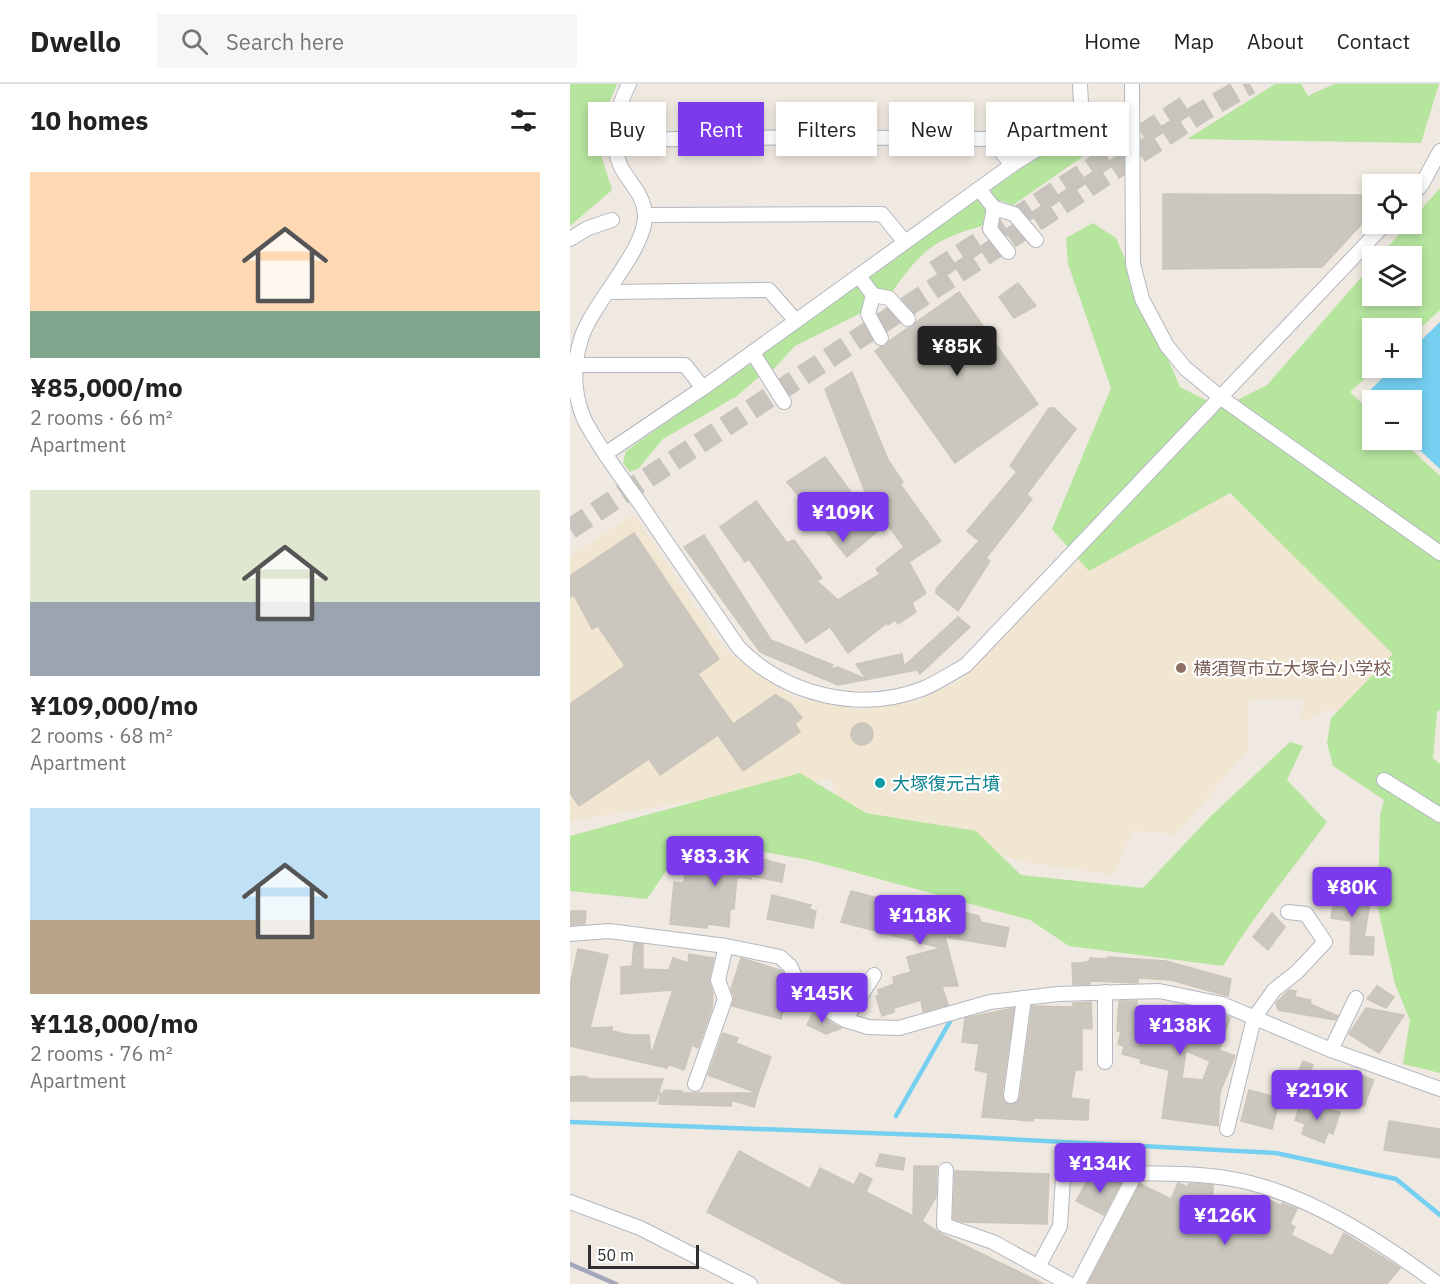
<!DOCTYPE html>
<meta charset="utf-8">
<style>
body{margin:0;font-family:"IBM Plex Sans","Noto Sans JP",sans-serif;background:#f6f6f6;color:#222;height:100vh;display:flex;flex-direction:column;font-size:22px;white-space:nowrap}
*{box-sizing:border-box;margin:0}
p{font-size:20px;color:#767676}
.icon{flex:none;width:33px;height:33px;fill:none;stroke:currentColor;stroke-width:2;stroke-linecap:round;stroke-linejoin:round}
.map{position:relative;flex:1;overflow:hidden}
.side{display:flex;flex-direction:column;background:#fff;width:570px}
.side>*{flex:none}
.banner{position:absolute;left:18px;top:18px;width:570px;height:54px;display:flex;gap:12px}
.buttons{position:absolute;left:792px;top:90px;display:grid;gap:12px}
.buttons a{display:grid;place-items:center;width:60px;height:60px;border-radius:0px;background:#fff;box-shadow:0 3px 9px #0003;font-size:30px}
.scale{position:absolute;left:18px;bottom:15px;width:111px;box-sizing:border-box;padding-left:6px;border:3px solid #2e2e2e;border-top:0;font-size:16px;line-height:21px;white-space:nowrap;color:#2e2e2e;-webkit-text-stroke:4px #fff;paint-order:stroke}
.price{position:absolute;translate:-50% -51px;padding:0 14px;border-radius:6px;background:#7c3aed;color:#fff;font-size:20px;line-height:39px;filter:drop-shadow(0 2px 3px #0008)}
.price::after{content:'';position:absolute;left:50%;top:36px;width:18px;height:14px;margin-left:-9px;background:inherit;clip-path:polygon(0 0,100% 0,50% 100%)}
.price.active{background:#222;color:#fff}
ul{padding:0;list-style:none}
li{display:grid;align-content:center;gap:12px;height:318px;padding:0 30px}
li span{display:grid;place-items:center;height:186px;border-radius:0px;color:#555}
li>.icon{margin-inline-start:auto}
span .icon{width:108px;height:108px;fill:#fffc;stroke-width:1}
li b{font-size:26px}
h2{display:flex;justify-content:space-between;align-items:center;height:72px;padding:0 30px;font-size:26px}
.tag{padding:0 21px;border-radius:0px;background:#fff;box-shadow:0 3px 9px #0003;font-size:21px;line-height:54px}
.tag.active{background:#7c3aed;color:#fff}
header{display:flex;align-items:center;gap:36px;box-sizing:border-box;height:84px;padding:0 30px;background:#fff;border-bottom:2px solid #e0e0e0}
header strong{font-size:28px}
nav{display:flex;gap:33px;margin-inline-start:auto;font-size:21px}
.search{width:420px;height:54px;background:#f6f6f6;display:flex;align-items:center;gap:15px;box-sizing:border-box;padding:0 21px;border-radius:0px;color:#767676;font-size:22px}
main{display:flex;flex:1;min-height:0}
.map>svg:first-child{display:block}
</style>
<header>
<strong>Dwello</strong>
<div class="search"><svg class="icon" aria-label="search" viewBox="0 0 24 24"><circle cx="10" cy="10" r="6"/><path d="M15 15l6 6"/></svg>Search here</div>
<nav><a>Home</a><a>Map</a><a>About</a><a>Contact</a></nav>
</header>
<main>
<section class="side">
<h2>10 homes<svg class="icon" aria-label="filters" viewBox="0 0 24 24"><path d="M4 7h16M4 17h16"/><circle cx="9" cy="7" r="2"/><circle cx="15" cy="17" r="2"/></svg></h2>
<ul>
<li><span style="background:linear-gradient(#ffd9b3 75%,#7fa58c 0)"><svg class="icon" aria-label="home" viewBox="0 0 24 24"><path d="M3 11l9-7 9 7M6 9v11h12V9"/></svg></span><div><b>¥85,000/mo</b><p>2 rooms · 66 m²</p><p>Apartment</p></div></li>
<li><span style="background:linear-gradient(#dfe7d0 60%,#9aa5b1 0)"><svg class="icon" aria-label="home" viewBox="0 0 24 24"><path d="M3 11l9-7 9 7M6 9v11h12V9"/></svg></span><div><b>¥109,000/mo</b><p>2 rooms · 68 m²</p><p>Apartment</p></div></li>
<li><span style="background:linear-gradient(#bfe0f5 60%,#b9a48a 0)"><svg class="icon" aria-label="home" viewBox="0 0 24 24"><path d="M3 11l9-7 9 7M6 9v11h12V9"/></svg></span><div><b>¥118,000/mo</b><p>2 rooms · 76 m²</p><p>Apartment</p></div></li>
</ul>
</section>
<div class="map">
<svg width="870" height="1200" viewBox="0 0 870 1200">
<rect width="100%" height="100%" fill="#efe9e1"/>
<polygon fill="#f0e6d1" points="599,383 625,413 679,413 833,571 777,627 756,626 732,639 733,615 679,616 678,666 607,750 562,747 544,791 453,778 378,750 277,746 261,695 0,737 0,473 64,430 154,565 222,613 290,626 349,615 390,597"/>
<g fill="#b6e59e">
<polygon points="0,0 47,0 37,24 30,68 42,106 0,142"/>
<polygon points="705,0 731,0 738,12 764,0 869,0 851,59 617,55"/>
<polygon points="518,39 528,62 443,121 432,117 425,117 420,110 421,105"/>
<polygon points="870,104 870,226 842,252 842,244 802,244 802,284 807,284 780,308 802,329 802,356 831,356 870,392 870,626 867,628 863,674 870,680 870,989 833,980 840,936 825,900 808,825 810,732 814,716 763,682 757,659 761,634 823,570 660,409 519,487 482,445 541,304 498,180 496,154 523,139 546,154 610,303 651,324 697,301 802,181 802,212 842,212 842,172 810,172"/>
<path d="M405,116h5l6,9 -4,17c-48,13 -61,25 -90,66l-17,-4 -6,-8v-4z"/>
<polygon points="285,203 289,203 295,211 291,229 225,262 201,288 193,269"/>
<polygon points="177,281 184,281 191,291 167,312 93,355 69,384 60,388 53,379 56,367"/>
<path d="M720,658l13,4 -16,34 40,42c-35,48 -73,93 -104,144l-154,-20 -39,-26 -221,-60 -121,-21 -41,60 -77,-8v-55l230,-63 66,40 110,18 45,44 122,13 68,-72z"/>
</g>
<polygon fill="#75cff0" points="870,238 870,385 839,356 842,356 842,316 802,316 802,320 794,312 823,284 842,284 842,265"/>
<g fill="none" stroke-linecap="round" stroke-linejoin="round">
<g stroke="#75cff0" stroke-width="4.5">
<polyline points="326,1032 382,934"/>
<polyline points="0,1038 381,1052 706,1069 826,1095 870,1131"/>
</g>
</g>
<g fill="#cbc7bf" stroke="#cbc5ba" stroke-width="1.5" fill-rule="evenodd">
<polygon points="593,110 800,111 800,131 752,183 593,185"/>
<polygon points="448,199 466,222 444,234 429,213"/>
<polygon points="389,208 468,320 385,379 305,267"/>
<polygon points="282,288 318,376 333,398 330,400 371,457 339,478 356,509 342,519 346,528 328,540 325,536 318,541 317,539 278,569 260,543 236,559 179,475 175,478 150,443 186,417 217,459 224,456 252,494 247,497 268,516 310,490 306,485 334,463 317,440 310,446 255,305"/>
<polygon points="479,324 484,324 506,345 457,410 462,415 416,474 420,477 388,527 366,509 366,505 409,457 397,447 447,388 440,382"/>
<polygon points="255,373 309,446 277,473 217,398"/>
<polygon points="64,449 149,575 128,590 163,640 205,611 220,619 232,634 225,640 230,648 173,687 148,651 90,691 79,675 9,722 0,709 0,620 55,582 28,542 22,545 4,511 0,513 0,492"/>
<polygon points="134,451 201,556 263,581 257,586 268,583 296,595 286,580 332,570 334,582 388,533 400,543 350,590 347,586 268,601 190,568 114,463"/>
<circle cx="292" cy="650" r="11"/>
<polygon points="117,767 186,773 215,781 212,798 181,792 181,795 167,793 164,825 160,825 159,843 138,840 137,844 100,840 104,798 114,799"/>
<polygon points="755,804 801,814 794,853 804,853 803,871 780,870 781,837 761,834 763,821 752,820"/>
<polygon points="281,807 368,830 371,822 409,832 411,838 439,844 435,863 375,853 388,902 372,902 378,921 353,928 351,916 324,924 324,928 312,932 306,912 309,911 308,906 324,900 323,893 341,888 337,873 371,864 271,838"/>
<polygon points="202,811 241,821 239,825 246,827 243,844 197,835"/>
<polygon points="0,827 16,827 15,840 0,841"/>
<polygon points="702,829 715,843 698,866 683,853"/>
<polygon points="64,859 73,860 73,885 99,886 103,874 118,879 119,870 144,874 139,895 143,910 142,924 128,964 122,961 114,986 98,980 97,984 0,962 0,901 8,865 38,871 20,944 42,943 42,947 60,951 79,951 81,971 103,906 51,910 51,883 62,882"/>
<polygon points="538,873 596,877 661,895 658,912 601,896 568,894 568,899 520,897 520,900 503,901 502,879 512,879 520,877 520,874 538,875"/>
<polygon points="171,874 213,887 214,895 218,899 212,918 215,919 211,935 162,922 164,913 161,905"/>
<polygon points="807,902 824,913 816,924 797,915"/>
<polygon points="719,906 726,907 725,913 741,916 740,920 768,932 765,936 708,926 706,919"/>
<path d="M549,917h18l-1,7 39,4v-7h7l37,8 11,5 -11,32 16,6 -15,36 -2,34 -56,-8 7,-48 -29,-7 1,-4 -19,-5 2,-8 -6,-2 3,-13h-4zM616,967l24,10 -7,19 -21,-2z"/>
<polygon points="521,918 522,945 512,944 512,986 505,986 501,1014 519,1016 518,1036 463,1034 463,1037 412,1033 418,989 405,986 409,960 392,958 395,934 444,924 432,1011 436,1019 444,1020 450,1013 462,922 503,923 503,919"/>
<polygon points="796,924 834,931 809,969 779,950"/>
<polygon points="243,928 270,944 272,944 256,950 237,941"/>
<polygon points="153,949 168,954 166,959 201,973 188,1009 138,991"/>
<polygon points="733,977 743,981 736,1000 725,995"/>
<polygon points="791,991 804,996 794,1022 781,1017"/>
<polygon points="14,992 21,995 93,995 86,1017 0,1017 0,993"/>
<polygon points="94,1006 112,1007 112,1009 188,1009 184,1023 161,1016 161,1022 89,1020 90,1009 94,1009"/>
<polygon points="679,1006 710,1014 702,1045 671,1037"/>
<polygon points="731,1019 770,1028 763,1050 758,1048 754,1059 732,1050 735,1040 725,1036"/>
<polygon points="819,1037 870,1045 870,1074 814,1066"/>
<polygon points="169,1067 240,1105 250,1084 284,1101 290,1089 302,1095 296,1108 343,1132 344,1082 367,1082 366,1113 352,1137 371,1150 474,1200 274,1200 137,1128"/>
<polygon points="310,1070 335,1074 333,1086 306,1082"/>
<polygon points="385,1087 479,1090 477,1140 393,1138 383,1135"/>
<polygon points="540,1088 553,1094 534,1131 506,1117 517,1097 531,1103"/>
<polygon points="608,1099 618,1103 619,1099 643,1101 643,1114 657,1116 686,1133 696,1114 711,1122 712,1119 727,1125 720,1140 725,1143 721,1151 762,1172 774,1149 830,1184 817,1200 518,1200 570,1100 601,1115"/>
</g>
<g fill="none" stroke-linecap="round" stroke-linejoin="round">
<g stroke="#c8c4bd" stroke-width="21" stroke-dasharray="21 10" stroke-linecap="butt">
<polyline points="365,187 617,21"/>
<polyline points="0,445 630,29 680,0"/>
</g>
<g stroke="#b4b7c1" stroke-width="16">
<g id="minor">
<path d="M59,0c-13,26 -21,55 -8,83 8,16 23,27 24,48 1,35 -53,88 -64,124 -8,26 -8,54 3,80 15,29 36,56 55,83 33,49 67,98 100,146 47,47 120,65 183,41 15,-6 30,-16 44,-24l419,-441"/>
<polyline points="562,0 563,180 572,215 597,262 615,284 650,313 870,469"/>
<polyline points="44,56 239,53 421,55 442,81 512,37 510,0"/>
<polyline points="409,105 424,124 420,145 438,168"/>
<polyline points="842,111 852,100 870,67"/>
<polyline points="424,124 444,130 466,156"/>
<polyline points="75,131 312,130 334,157"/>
<polyline points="0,155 18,144 42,136"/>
<polyline points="289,192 303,211 298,230 311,254"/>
<polyline points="38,208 199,206 226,237 442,81"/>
<polyline points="303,211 319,214 338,235"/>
<polyline points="183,269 214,318"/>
<polyline points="5,281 115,281 133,304 226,237"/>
<polyline points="35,370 133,304"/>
<polyline points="814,696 870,731"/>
<polyline points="0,850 39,847 156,862 210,873 220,882 234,912 275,936 298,943 329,944 420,918 488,910 589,907 652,920 761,966 870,1005"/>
<polyline points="275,936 304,891"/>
<polyline points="761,966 786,914"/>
<polyline points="535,978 535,908"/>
<polyline points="125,1000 155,915 148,896 156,862"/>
<polyline points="441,1012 454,914"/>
<polyline points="657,1045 684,934 704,906 727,888 755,858 736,830 718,828"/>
<polyline points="376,1086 374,1141 423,1158 499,1200"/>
<polyline points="0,1118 70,1144 180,1200"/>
<polyline points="468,1183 490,1142 493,1093"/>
<path d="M508,1200l58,-111c32,1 65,0 96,6 73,13 147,61 206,105"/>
</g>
</g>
<use href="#minor" stroke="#fff" stroke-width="14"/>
<polyline stroke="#a3a6b8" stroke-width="4.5" points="0,1180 46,1200"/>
</g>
<circle fill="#8d6e63" stroke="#fff" stroke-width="2" cx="611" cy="584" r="6"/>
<circle fill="#0f9aa8" stroke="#fff" stroke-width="2" cx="310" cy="699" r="6"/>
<g text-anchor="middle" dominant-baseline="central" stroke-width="4.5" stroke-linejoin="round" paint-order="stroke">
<g font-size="18" fill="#785e54" stroke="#fff" text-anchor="start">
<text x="623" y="584">横須賀市立大塚台小学校</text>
</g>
<g font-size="18" fill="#0d838f" stroke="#fff" text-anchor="start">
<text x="322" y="699">大塚復元古墳</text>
</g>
</g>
</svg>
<div class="buttons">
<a><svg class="icon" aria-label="locate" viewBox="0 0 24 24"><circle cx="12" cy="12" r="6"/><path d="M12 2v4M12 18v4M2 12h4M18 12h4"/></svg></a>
<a><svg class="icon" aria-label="layers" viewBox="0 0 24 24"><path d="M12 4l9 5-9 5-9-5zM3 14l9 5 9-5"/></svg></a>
<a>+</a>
<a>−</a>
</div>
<div class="scale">50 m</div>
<b class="price active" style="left:387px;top:293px">¥85K</b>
<b class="price" style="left:273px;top:459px">¥109K</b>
<b class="price" style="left:145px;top:803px">¥83.3K</b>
<b class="price" style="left:782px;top:834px">¥80K</b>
<b class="price" style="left:350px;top:862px">¥118K</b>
<b class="price" style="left:252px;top:940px">¥145K</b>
<b class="price" style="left:610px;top:972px">¥138K</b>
<b class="price" style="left:747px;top:1037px">¥219K</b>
<b class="price" style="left:530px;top:1110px">¥134K</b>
<b class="price" style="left:655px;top:1162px">¥126K</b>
<div class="banner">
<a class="tag">Buy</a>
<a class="tag active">Rent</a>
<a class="tag">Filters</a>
<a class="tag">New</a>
<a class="tag">Apartment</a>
</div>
</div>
</main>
